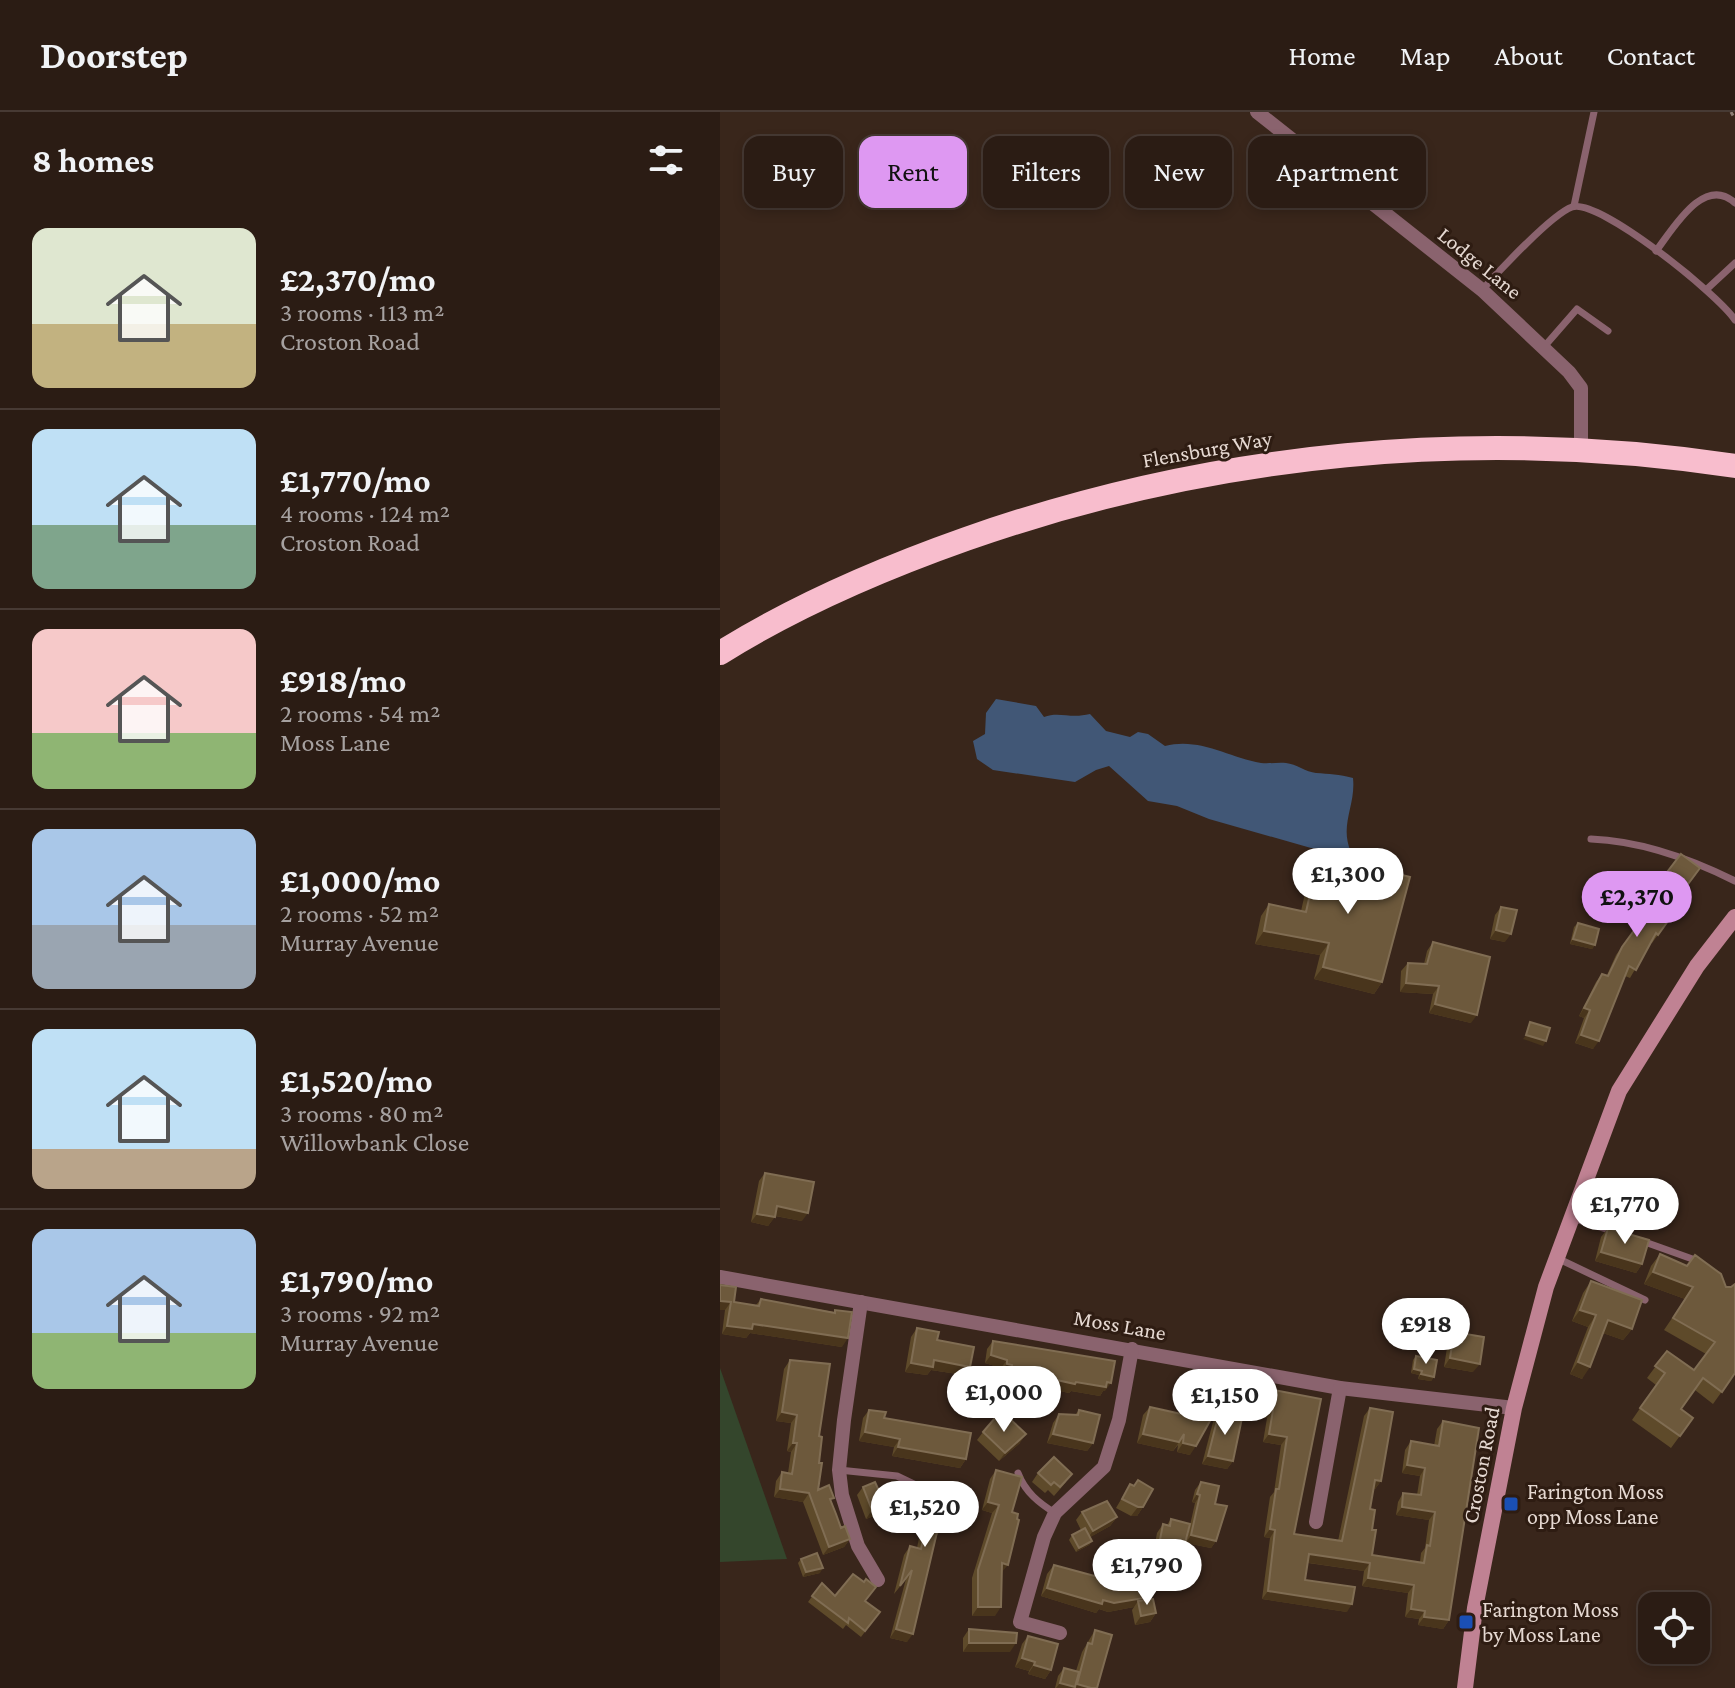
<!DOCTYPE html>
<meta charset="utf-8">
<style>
body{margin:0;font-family:"Crimson Pro",serif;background:#33251d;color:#f1f3f6;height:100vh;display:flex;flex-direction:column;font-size:30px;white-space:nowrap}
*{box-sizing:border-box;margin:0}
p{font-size:26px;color:#a6a1a0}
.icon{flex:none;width:44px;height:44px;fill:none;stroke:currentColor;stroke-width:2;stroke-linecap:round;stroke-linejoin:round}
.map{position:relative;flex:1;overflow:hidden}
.details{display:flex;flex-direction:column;background:#2b1c14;width:720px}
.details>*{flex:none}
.guide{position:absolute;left:24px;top:24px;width:760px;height:72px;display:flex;gap:16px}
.controls{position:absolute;left:918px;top:1480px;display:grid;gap:16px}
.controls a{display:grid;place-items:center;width:72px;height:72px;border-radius:16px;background:#2b1c14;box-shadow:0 4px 12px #0003,0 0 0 2px #473a34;font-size:40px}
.price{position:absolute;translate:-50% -68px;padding:0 18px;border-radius:28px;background:#fff;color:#222;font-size:26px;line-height:52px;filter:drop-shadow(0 2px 4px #0008)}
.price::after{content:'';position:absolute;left:50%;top:48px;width:24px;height:18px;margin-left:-12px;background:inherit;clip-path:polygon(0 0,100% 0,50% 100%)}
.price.on{background:#de98f2;color:#111}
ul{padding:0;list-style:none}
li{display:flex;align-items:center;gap:24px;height:200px;padding:0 32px}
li+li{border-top:2px solid #473a34}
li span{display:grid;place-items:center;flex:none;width:224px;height:160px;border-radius:16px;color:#555}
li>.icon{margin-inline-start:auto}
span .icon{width:96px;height:96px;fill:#fffc;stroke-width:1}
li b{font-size:34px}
h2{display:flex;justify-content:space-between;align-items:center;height:96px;padding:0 32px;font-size:34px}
.pill{padding:0 28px;border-radius:16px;background:#2b1c14;box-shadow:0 4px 12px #0003,0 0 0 2px #473a34;font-size:28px;line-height:72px}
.pill.on{background:#de98f2;color:#111}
header{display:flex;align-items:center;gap:48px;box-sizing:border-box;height:112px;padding:0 40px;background:#2b1c14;border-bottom:2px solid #473a34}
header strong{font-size:38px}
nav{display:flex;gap:44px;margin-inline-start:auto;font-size:28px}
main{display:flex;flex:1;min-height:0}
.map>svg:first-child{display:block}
</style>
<header>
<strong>Doorstep</strong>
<nav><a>Home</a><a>Map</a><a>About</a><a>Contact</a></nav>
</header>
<main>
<section class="details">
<h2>8 homes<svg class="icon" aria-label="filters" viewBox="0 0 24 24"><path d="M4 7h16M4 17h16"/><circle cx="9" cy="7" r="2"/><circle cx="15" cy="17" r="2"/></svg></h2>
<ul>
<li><span style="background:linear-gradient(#dfe7d0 60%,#c2b280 0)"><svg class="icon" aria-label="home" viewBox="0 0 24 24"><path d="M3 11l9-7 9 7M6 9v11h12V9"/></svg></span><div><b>£2,370/mo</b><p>3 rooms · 113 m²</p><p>Croston Road</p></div></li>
<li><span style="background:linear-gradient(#bfe0f5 60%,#7fa58c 0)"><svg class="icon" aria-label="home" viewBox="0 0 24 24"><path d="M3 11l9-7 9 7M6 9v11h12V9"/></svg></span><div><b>£1,770/mo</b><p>4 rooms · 124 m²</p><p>Croston Road</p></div></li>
<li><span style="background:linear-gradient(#f6c9c9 65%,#8fb573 0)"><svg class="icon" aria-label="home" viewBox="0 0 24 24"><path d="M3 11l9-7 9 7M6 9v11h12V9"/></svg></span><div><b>£918/mo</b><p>2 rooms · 54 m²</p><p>Moss Lane</p></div></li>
<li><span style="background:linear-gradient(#a9c7e8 60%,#9aa5b1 0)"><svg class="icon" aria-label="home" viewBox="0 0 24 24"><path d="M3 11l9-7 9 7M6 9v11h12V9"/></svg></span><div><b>£1,000/mo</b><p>2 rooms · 52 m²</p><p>Murray Avenue</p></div></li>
<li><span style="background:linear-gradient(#bfe0f5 75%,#b9a48a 0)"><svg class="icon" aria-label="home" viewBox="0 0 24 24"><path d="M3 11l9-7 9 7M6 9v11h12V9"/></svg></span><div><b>£1,520/mo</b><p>3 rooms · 80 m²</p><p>Willowbank Close</p></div></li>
<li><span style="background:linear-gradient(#a9c7e8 65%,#8fb573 0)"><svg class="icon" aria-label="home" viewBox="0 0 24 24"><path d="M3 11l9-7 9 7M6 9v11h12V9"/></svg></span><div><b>£1,790/mo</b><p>3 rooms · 92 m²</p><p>Murray Avenue</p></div></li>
</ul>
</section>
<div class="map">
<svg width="1015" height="1576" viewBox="0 0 1015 1576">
<rect width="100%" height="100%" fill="#39261b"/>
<polygon fill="#34462c" points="0,1256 67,1447 0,1450"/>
<path fill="#415776" d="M276,587l40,7 8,11c15,-6 26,2 46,-3l16,17 24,6 8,-5 10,2 17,12c34,-9 63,11 96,17 9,1 17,-1 25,0 10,1 20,9 30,10 13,1 23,1 37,5 3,28 -14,47 -2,74l-40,-4 -102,-29 -32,-13 -29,-5 -39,-35 -13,4 -21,12 -82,-12 -16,-11 -4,-18 12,-7 1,-21z"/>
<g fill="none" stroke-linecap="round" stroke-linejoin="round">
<polyline stroke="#8f7f76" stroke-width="3" stroke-dasharray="4 4" stroke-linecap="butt" points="1011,0 1015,7"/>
<g stroke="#8a636e" stroke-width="7">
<polyline points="854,94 874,0"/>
<path d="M936,139c17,-22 48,-77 79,-48"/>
<polyline points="987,177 1015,151"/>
<path d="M762,178c16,-18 70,-76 90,-83 27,-9 147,88 163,113"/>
<polyline points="823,236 857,197 888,219"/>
<path d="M871,727c49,2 100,20 144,42"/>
<polyline points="852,1106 895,1120"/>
<polyline points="922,1129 978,1149"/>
<polyline points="839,1147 925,1188"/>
<polyline points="119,1358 177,1364 202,1376"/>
<path d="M298,1361c7,19 21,30 37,40"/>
</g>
<g stroke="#8a636e" stroke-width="14">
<polyline points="537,0 762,178 849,260 861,276 861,338"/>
<polyline points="0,1165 620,1276 794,1296"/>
<polyline points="141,1190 124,1308 119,1358 122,1383 138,1434 158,1468"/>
<polyline points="596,1410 620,1276"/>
<polyline points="340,1521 300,1510 324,1425 335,1401 384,1355 399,1308 412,1237"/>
</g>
<polyline stroke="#c08293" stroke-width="16" points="745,1576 755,1496 794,1296 826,1175 899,979 977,854 1015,805"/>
<path stroke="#f8bdcd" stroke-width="24" d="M0,541c77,-48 161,-84 246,-114 247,-87 510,-112 769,-73"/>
</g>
<g fill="#5e4a2a">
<polygon points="599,742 662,870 654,882 594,867 600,843 535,832 541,804 549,792 581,799 591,755"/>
<polygon points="904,768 928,785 954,791 958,795 932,831 931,830 910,866 905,864 873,937 855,931 864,906 859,904 876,870 882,862 887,863 896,843 919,811 889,790"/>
<polygon points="781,795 785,830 770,827 775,803"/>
<polygon points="858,811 875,833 872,837 850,832 854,815"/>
<polygon points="713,830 751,911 709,901 713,882 680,880 681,859 688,851 704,852 707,839"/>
<polygon points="45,1061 82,1109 55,1104 48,1114 31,1110 39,1069"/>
<polygon points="888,1116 922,1152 916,1161 875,1149 881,1125"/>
<polygon points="940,1142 1015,1261 993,1292 975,1278 961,1297 973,1306 951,1336 912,1308 936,1273 927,1266 947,1239 974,1258 986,1242 944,1218 965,1187 924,1172 931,1154"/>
<polygon points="871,1169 912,1217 903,1228 883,1221 862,1267 850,1262 868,1215 852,1209 863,1181"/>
<polygon points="0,1173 14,1190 36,1193 41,1187 114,1200 115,1198 122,1235 30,1221 26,1226 2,1222 5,1198"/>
<polygon points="197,1216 217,1228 250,1255 244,1263 211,1258 207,1263 185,1260 191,1225"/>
<polygon points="734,1220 753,1260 724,1255 728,1229"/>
<polygon points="273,1229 385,1279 383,1279 380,1284 351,1279 349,1281 285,1267 286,1261 280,1260 281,1256 265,1251 267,1237"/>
<polygon points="696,1244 714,1265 711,1269 698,1267 699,1263 691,1261 693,1248"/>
<polygon points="70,1248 99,1324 98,1378 111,1390 121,1416 130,1427 124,1435 103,1443 83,1390 54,1385 56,1369 62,1360 68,1361 71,1340 67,1339 71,1311 56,1309 64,1257"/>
<polygon points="543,1276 601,1287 574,1422 618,1429 644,1304 650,1296 661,1369 655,1377 653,1377 650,1397 652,1443 700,1450 701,1441 705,1436 709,1408 676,1403 678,1390 683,1381 697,1383 700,1364 682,1361 685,1338 691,1329 714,1334 717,1317 723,1309 729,1508 723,1517 698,1513 699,1507 685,1505 688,1481 642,1474 644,1459 588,1451 585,1468 627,1500 542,1487 550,1426 544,1425 550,1385 554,1380 561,1333 543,1330 547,1306 533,1303 538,1285"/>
<polygon points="430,1295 471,1304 477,1296 470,1343 457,1340 458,1333 453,1339 417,1331 423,1303"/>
<polygon points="149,1298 164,1306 246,1347 240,1356 172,1344 174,1335 139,1329 143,1306"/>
<polygon points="359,1298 373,1331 367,1339 327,1331 333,1311 339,1302 355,1303"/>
<polygon points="499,1301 513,1349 507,1357 482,1352 493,1310"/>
<polygon points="263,1320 300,1331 279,1349 257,1328"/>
<polygon points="276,1358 292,1400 275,1504 252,1504 252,1466 272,1401 262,1398 270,1367"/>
<polygon points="318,1361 346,1370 334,1384 328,1378 325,1381 312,1370"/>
<polygon points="418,1368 423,1395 417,1404 411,1404 396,1396 410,1372 413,1374"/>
<polygon points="481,1370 495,1392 496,1429 491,1436 466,1431 475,1391 472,1390 475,1378"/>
<polygon points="227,1374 228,1421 220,1419 216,1425 187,1530 170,1526 186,1467 174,1482 184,1443 190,1434 197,1436 201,1416 182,1413 187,1388 193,1379 220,1384"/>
<polygon points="143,1375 159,1379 176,1389 170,1398 146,1407 137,1383"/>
<polygon points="362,1400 397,1405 390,1414 370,1425 372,1429 369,1433 356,1440 349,1428 352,1423 361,1418 356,1408"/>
<polygon points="451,1407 463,1439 457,1447 433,1442 437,1421 443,1412 447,1413"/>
<polygon points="81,1447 100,1461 83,1465 78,1451"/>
<polygon points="334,1453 378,1465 380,1462 430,1485 428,1488 436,1501 430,1510 415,1513 412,1498 414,1495 388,1500 379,1497 376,1501 321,1484 327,1462"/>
<polygon points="102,1471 115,1484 146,1489 160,1500 141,1525 126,1513 123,1517 88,1490"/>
<polygon points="249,1517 290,1540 243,1540 243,1526"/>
<polygon points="375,1518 377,1576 335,1576 338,1564 344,1556 356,1559 362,1540"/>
<polygon points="308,1524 331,1558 325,1567 308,1562 309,1559 295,1555 302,1532"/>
</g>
<g fill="#49351c">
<polygon points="776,818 791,822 785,830 770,827"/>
<polygon points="544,819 609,831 600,843 535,832"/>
<polygon points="853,827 875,833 872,837 850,832"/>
<polygon points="603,855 662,870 654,882 594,867"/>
<polygon points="686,871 719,874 713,882 680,880"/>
<polygon points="715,892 757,903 751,911 709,901"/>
<polygon points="864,896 870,898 864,906 859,904"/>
<polygon points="806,923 826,929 823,934 803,927"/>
<polygon points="861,923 879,929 873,937 855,931"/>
<polygon points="57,1094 88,1101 82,1109 51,1103"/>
<polygon points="37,1102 55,1105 48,1114 31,1110"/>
<polygon points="881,1140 922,1152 916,1161 875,1149"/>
<polygon points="933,1160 973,1175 965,1187 924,1172"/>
<polygon points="0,1189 11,1190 5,1198 0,1198"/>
<polygon points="860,1198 876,1203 868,1215 852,1209"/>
<polygon points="888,1208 912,1217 903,1228 880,1220"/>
<polygon points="33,1212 128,1226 122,1235 30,1221 26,1226 2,1222 7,1214"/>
<polygon points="271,1243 287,1248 281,1256 265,1251"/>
<polygon points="730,1246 760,1252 753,1260 724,1255"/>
<polygon points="214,1248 250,1255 244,1263 211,1258 207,1263 185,1260 191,1251"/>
<polygon points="858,1250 870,1255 862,1267 850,1262"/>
<polygon points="287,1252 292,1253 286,1261 280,1260"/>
<polygon points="694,1257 702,1259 699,1263 691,1261"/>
<polygon points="291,1258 356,1270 391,1271 385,1279 383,1279 380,1284 351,1279 349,1281 285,1267"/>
<polygon points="701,1262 714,1265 711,1269 698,1267"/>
<polygon points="539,1295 553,1298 547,1306 533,1303"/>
<polygon points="62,1300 77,1303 71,1311 56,1309"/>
<polygon points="145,1320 180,1327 174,1335 139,1329"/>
<polygon points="306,1322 300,1331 279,1349 285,1341"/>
<polygon points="333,1322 373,1331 367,1339 327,1331"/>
<polygon points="423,1322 459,1330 453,1339 417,1331"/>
<polygon points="549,1322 567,1325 561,1333 543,1330"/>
<polygon points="73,1331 77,1331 71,1340 67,1339"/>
<polygon points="463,1331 476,1334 470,1343 457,1340"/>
<polygon points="178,1335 246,1347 240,1356 172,1344"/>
<polygon points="488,1344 513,1349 507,1357 482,1352"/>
<polygon points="687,1353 705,1356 700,1364 682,1361"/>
<polygon points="655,1368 661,1369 655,1377 649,1376"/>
<polygon points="60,1377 89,1381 83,1390 54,1385"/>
<polygon points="477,1382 480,1383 475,1391 472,1390"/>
<polygon points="176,1389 170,1398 146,1407 152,1398"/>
<polygon points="268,1390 279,1393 272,1401 262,1398"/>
<polygon points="418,1395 423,1395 417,1404 411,1404"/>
<polygon points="682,1395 715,1400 709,1408 676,1403"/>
<polygon points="188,1405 207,1408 201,1416 182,1413"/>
<polygon points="397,1405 390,1414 367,1427 373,1419"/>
<polygon points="223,1410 234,1412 228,1421 220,1419 215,1426 212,1425"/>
<polygon points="550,1417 555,1418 550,1426 544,1425"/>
<polygon points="471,1423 496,1429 491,1436 466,1431"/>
<polygon points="130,1427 124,1435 103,1443 109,1435"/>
<polygon points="372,1429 369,1433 356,1440 359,1436"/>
<polygon points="439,1433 463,1439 457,1447 433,1442"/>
<polygon points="589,1442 650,1451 644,1459 583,1450"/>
<polygon points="282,1451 288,1453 281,1461"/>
<polygon points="103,1456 100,1461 83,1465 86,1460"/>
<polygon points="648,1466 694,1473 688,1481 642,1474"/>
<polygon points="327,1476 383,1488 430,1485 424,1493 418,1489 414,1495 388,1500 379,1497 376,1501 321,1484"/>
<polygon points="548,1479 632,1492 627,1500 542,1487"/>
<polygon points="258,1495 281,1495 275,1504 252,1504"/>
<polygon points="691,1497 705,1499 699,1507 685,1505"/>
<polygon points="436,1501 430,1510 415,1513 421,1504"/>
<polygon points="704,1505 729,1508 723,1517 698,1513"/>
<polygon points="176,1517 193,1522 187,1530 170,1526"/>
<polygon points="249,1531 296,1531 290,1540 243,1540"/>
<polygon points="302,1546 315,1550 309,1559 295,1555"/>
<polygon points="314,1553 331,1558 325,1567 308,1562"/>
<polygon points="340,1571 355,1575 357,1572 371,1576 336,1576"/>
</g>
<g fill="#6d593c" stroke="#806d53" stroke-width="2">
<polygon points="599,742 690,765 662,870 603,855 609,831 544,819 549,792 586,800"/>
<polygon points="961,742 980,756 954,791 958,795 938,823 936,821 916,858 909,854 879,929 861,923 870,898 864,896 882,862 888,864 902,835 926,802 895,781 904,768 928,785"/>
<polygon points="781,795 797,798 791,822 776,818"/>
<polygon points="858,811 879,817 875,833 853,827"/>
<polygon points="713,830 770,845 757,903 715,892 719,874 686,871 688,851 707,852"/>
<polygon points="810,910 830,916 826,929 806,923"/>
<polygon points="45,1061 94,1070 88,1101 57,1094 55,1105 37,1102"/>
<polygon points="888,1116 929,1128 922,1152 881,1140"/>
<polygon points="940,1142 967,1154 975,1143 1001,1162 1006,1175 1011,1175 1015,1172 1015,1261 1002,1280 983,1266 961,1297 973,1306 960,1324 920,1296 945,1261 935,1254 947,1239 974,1258 995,1230 953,1206 973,1175 933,1160"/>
<polygon points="871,1169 922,1188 912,1217 888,1208 870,1255 858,1250 876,1203 860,1198"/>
<polygon points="0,1173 16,1175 14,1190 39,1194 41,1187 115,1201 115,1198 132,1200 128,1226 33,1212 32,1217 7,1214 11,1190 0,1189"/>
<polygon points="197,1216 219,1220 217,1228 254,1235 250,1255 214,1248 213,1255 191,1251"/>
<polygon points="734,1220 764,1225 760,1252 730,1246"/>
<polygon points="273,1229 395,1249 391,1271 387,1270 386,1275 356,1270 355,1272 291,1258 292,1253 287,1252 287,1248 271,1243"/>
<polygon points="696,1244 717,1248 714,1265 701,1262 702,1259 694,1257"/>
<polygon points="70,1248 110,1252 99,1324 102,1325 99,1351 102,1351 98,1378 109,1373 114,1386 110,1387 116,1402 121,1416 125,1414 130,1427 109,1435 89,1381 60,1377 62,1360 72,1362 77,1331 73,1331 77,1303 62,1300"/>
<polygon points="543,1276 601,1287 574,1422 622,1429 650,1296 673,1300 661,1369 655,1368 650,1397 655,1398 652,1418 656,1418 652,1443 704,1451 707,1433 710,1434 715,1400 682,1395 683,1381 701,1383 705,1356 687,1353 691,1329 719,1334 723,1309 759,1316 729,1508 704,1505 705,1499 691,1497 694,1473 648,1466 650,1451 589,1442 585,1468 635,1475 632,1492 548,1479 555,1418 550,1417 556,1377 559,1377 567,1325 549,1322 553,1298 539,1295"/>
<polygon points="430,1295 475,1305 477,1296 495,1300 476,1334 463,1331 464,1322 459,1330 423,1322"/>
<polygon points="149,1298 166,1300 164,1306 251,1321 246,1347 178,1335 180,1327 145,1320"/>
<polygon points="359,1298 380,1303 373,1331 333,1322 339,1302 358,1303"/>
<polygon points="499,1301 522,1306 513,1349 488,1344"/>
<polygon points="275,1306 283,1313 289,1306 306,1322 285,1341 263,1320"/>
<polygon points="334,1345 352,1362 340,1375 334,1370 331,1373 318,1361"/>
<polygon points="276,1358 302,1365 292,1400 298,1402 297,1407 299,1408 288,1453 282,1451 281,1495 258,1495 258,1458 279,1393 268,1390"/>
<polygon points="418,1368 433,1377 423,1395 418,1395 402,1387 410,1372 414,1374"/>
<polygon points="155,1370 159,1379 170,1374 176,1389 152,1398 143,1375"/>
<polygon points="481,1370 499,1374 495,1392 507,1394 496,1429 471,1423 480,1383 477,1382"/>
<polygon points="227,1374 241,1376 234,1412 223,1410 222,1417 218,1416 193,1522 176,1517 192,1458 180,1474 190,1434 201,1437 207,1408 188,1405 193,1379 224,1385"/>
<polygon points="387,1389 397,1405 373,1419 362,1400"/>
<polygon points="451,1407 470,1412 463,1439 439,1433 443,1412 450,1414"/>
<polygon points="365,1416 372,1429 359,1436 352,1423"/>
<polygon points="97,1441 103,1456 86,1460 81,1447"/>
<polygon points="334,1453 382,1466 380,1462 406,1470 427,1466 430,1485 394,1491 383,1488 382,1492 327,1476"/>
<polygon points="133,1462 144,1470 146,1467 156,1475 145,1489 160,1500 145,1519 129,1506 128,1511 92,1484 102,1471 115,1484"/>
<polygon points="433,1487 436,1501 421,1504 418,1489"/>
<polygon points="249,1517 297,1521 296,1531 249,1531"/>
<polygon points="375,1518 392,1523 377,1576 371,1576 357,1572 368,1531 372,1532"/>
<polygon points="308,1524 338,1532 331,1558 314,1553 315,1550 302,1546"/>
<polygon points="344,1556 359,1560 355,1575 340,1571"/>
</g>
<g fill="#1a4fb4" stroke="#2e1c12" stroke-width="3">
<rect x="783" y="1384" width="16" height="16" rx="4"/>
<rect x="738" y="1502" width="16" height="16" rx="4"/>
</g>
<g text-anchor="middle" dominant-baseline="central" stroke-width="6" stroke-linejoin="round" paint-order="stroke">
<g font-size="22" fill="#e6d9d2" stroke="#2e1c12">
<text transform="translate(760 151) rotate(39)">Lodge Lane</text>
<text transform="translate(487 337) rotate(-10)">Flensburg Way</text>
<text transform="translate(400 1213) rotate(10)">Moss Lane</text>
<text transform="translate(761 1353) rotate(-79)">Croston Road</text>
</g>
<g font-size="22" fill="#e6d9d2" stroke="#2e1c12" text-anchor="start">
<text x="807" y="1379">Farington Moss<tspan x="807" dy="25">opp Moss Lane</tspan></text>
<text x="762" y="1497">Farington Moss<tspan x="762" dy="25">by Moss Lane</tspan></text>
</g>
</g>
</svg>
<div class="controls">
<a><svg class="icon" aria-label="locate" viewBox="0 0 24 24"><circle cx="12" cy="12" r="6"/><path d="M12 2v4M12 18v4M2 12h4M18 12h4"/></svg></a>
</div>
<b class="price" style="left:628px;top:804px">£1,300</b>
<b class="price on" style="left:917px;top:827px">£2,370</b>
<b class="price" style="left:905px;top:1134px">£1,770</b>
<b class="price" style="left:706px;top:1254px">£918</b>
<b class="price" style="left:284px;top:1322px">£1,000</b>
<b class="price" style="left:505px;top:1325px">£1,150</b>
<b class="price" style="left:205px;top:1437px">£1,520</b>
<b class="price" style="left:427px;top:1495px">£1,790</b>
<div class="guide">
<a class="pill">Buy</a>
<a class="pill on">Rent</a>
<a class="pill">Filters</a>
<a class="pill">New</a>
<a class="pill">Apartment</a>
</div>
</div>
</main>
